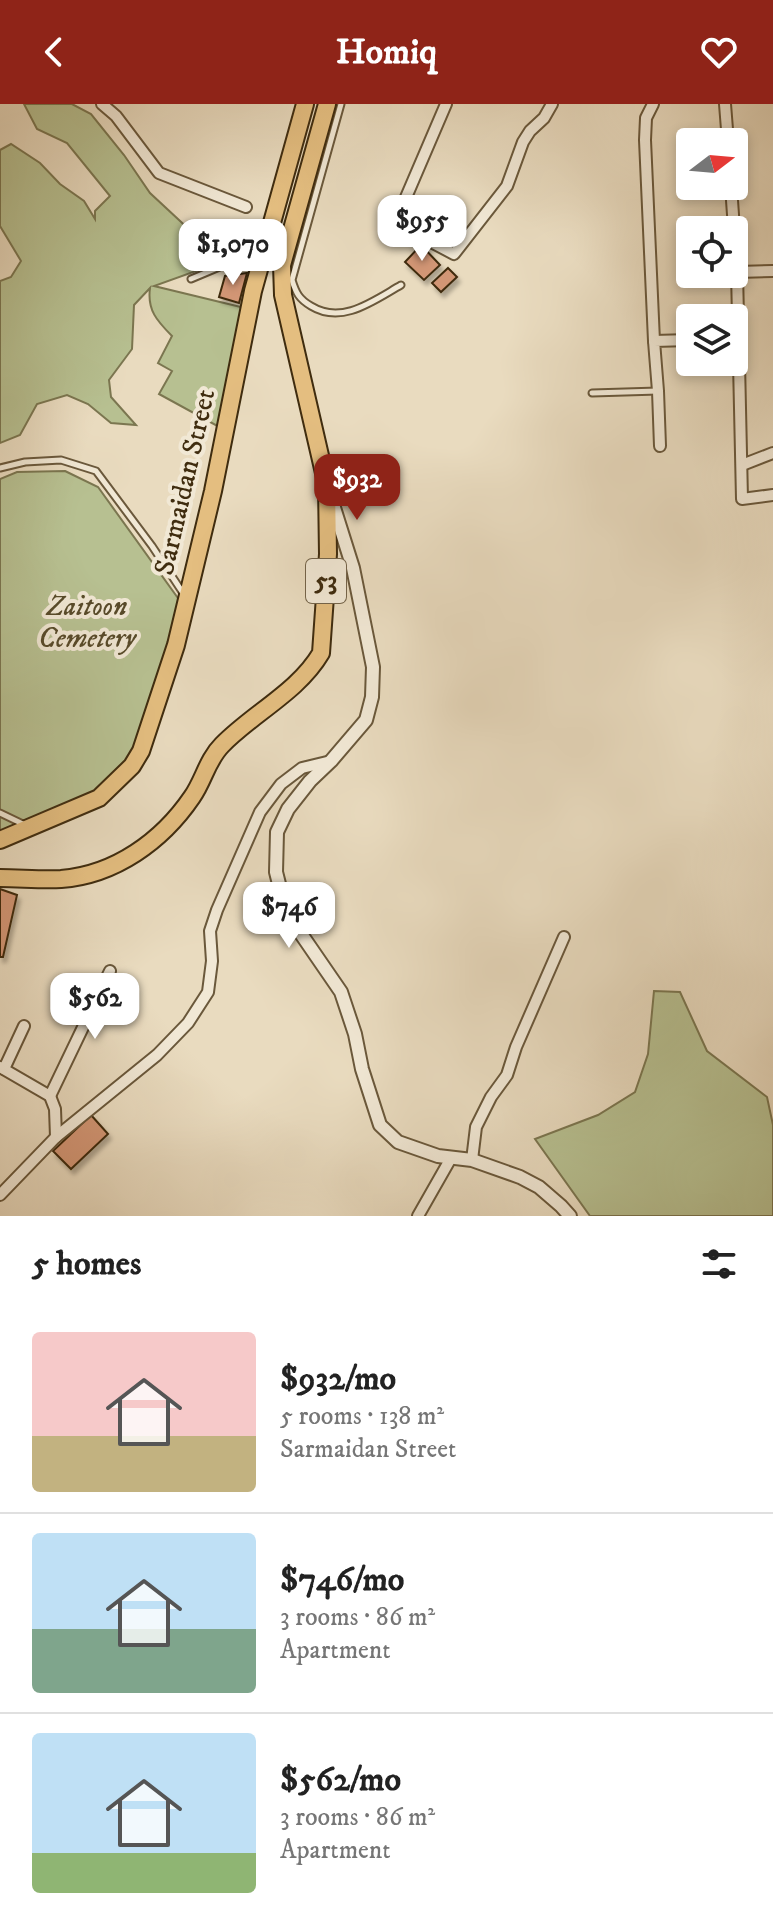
<!DOCTYPE html>
<meta charset="utf-8">
<style>
body{margin:0;font-family:"IM FELL DW Pica",serif;background:#f6f6f6;color:#222;height:100vh;display:flex;flex-direction:column;font-size:30px;white-space:nowrap}
*{box-sizing:border-box;margin:0}
p{font-size:26px;color:#767676}
.icon{flex:none;width:44px;height:44px;fill:none;stroke:currentColor;stroke-width:2;stroke-linecap:round;stroke-linejoin:round}
.map{position:relative;height:1112px;overflow:hidden}
.drawer{display:flex;flex-direction:column;background:#fff;flex:1}
.drawer>*{flex:none}
.needle{width:52px;rotate:74deg}
.tools{position:absolute;left:676px;top:24px;display:grid;gap:16px}
.tools a{display:grid;place-items:center;width:72px;height:72px;border-radius:8px;background:#fff;box-shadow:0 4px 12px #0003;font-size:40px}
.price{position:absolute;translate:-50% -68px;padding:0 18px;border-radius:16px;background:#fff;color:#222;font-size:26px;line-height:52px;filter:drop-shadow(0 2px 4px #0008)}
.price::after{content:'';position:absolute;left:50%;top:48px;width:24px;height:18px;margin-left:-12px;background:inherit;clip-path:polygon(0 0,100% 0,50% 100%)}
.price.current{background:#8f2418;color:#fff}
ul{padding:0;list-style:none}
li{display:flex;align-items:center;gap:24px;height:200px;padding:0 32px}
li+li{border-top:2px solid #e0e0e0}
li span{display:grid;place-items:center;flex:none;width:224px;height:160px;border-radius:8px;color:#555}
li>.icon{margin-inline-start:auto}
span .icon{width:96px;height:96px;fill:#fffc;stroke-width:1}
li b{font-size:34px}
h2{display:flex;justify-content:space-between;align-items:center;height:96px;padding:0 32px;font-size:34px}
header{display:flex;justify-content:space-between;align-items:center;height:104px;padding:0 32px;background:#8f2418;color:#fff;font-size:36px;font-weight:700}
.map>svg:first-child{display:block}
</style>
<header><svg class="icon" aria-label="back" viewBox="0 0 24 24"><path d="M15 5l-7 7 7 7"/></svg>Homiq<svg class="icon" aria-label="heart" viewBox="0 0 24 24"><path d="M12 20l-8-8c-3-5 5-10 8-4 3-6 11-1 8 4z"/></svg></header>
<div class="map">
<svg width="773" height="1112" viewBox="0 0 773 1112">
<defs>
<filter id="shadow"><feDropShadow dx="3" dy="5" stdDeviation="2" flood-color="#0004"/></filter>
</defs>
<rect width="100%" height="100%" fill="#e9dbbf"/>
<filter id="stains"><feTurbulence type="fractalNoise" baseFrequency=".0025" numOctaves="4"/><feColorMatrix values="0 0 0 0 .2 0 0 0 0 .09 0 0 0 0 .02 0 0 0 .5 -.17"/></filter>
<radialGradient id="worn" r=".72"><stop offset=".6" stop-color="#630" stop-opacity="0"/><stop offset="1" stop-color="#630" stop-opacity=".3"/></radialGradient>
<g fill="#b7c091" stroke="#7b7650" stroke-width="2">
<path d="M24,0h48l19,10 33,41 26,38 43,40 33,7 20,13 -92,33 95,23 -28,119 -62,-34 13,-23 -14,-8 14,-27c-15,-15 -25,-26 -22,-48l-16,17 -2,44 -23,31 2,17 25,28 -25,-2 -23,-19 -21,-9 -30,9 -17,31 -20,8v-162l11,-4 10,-16 -21,-35v-76l11,-6 29,19 20,21 24,17 11,18v-8l15,-15 -43,-53 -30,-14z"/>
<polygon points="65,367 98,383 180,497 161,581 130,662 101,688 0,731 0,375 17,368"/>
<polygon points="654,887 680,888 707,947 767,993 773,1021 773,1112 590,1112 535,1035 598,1011 635,988 648,950"/>
</g>
<g fill="#d29675" stroke="#3f2c0f" stroke-width="2" filter="url(#shadow)">
<polygon points="410,100 435,111 426,131 405,119 404,113"/>
<polygon points="421,141 440,161 424,176 405,158"/>
<polygon points="448,164 457,173 441,188 432,179"/>
<polygon points="247,169 239,199 219,193 225,172"/>
<polygon points="0,785 17,791 3,853 0,853"/>
<polygon points="91,1011 108,1030 71,1065 53,1047"/>
</g>
<g fill="none" stroke-linecap="round" stroke-linejoin="round">
<g stroke="#6a583b" stroke-width="9">
<g id="service">
<path d="M341,0l-49,176c4,13 7,19 19,26 31,19 62,-5 90,-21"/>
<polyline points="191,175 260,146"/>
<polyline points="592,289 658,287"/>
<polyline points="0,364 25,358 61,356 96,367 152,442 183,489"/>
<polyline points="0,709 25,721"/>
</g>
</g>
<g stroke="#6a583b" stroke-width="14">
<g id="minor">
<polyline points="102,0 116,12 159,69 246,103"/>
<polyline points="446,0 395,119 454,150 507,82 523,38 530,27 544,14 552,0"/>
<polyline points="653,0 646,14 645,36 654,237"/>
<polyline points="725,0 728,38"/>
<polyline points="731,82 737,168 742,395 773,391"/>
<polyline points="737,168 773,167"/>
<polyline points="660,342 658,287 654,237 690,236"/>
<polyline points="742,361 773,349"/>
<polyline points="0,963 50,992 55,1005 56,1033"/>
<polyline points="4,965 24,922"/>
<polyline points="50,992 110,867"/>
<polyline points="472,1056 476,1023 491,993 507,971 516,943 564,833"/>
<polyline points="0,1091 56,1033 157,951 188,919 208,888 212,857 210,827 217,806 260,708 281,680 302,664 331,657"/>
<polyline points="418,1112 451,1054"/>
</g>
</g>
<g stroke="#6a583b" stroke-width="16">
<polyline id="tertiary" points="331,394 353,464 373,563 372,593 366,616 331,657 310,677 288,705 277,728 276,768 286,808 341,888 355,930 362,965 380,1021 398,1038 438,1052 472,1056 520,1073 539,1083 561,1102 570,1112"/>
</g>
<g stroke="#3f2c0f" stroke-width="20">
<g id="primary">
<polyline points="0,736 99,694 132,662 141,647 176,541 213,387 253,187 305,0"/>
<path d="M0,774c20,0 41,2 61,1 54,-4 101,-38 131,-82 12,-17 15,-37 30,-52 31,-32 76,-53 99,-92l7,-99 -1,-68 -44,-191 -1,-30 45,-161"/>
</g>
</g>
<use href="#service" stroke="#f1e8d5" stroke-width="5"/>
<use href="#minor" stroke="#f1e8d5" stroke-width="10"/>
<use href="#tertiary" stroke="#f1e8d5" stroke-width="12"/>
<use href="#primary" stroke="#e4be80" stroke-width="16"/>
</g>
<g text-anchor="middle" dominant-baseline="central" stroke-width="8" stroke-linejoin="round" paint-order="stroke">
<rect fill="#f1e8d5" stroke="#74644a" stroke-width="2" x="306" y="455" width="40" height="44" rx="6"/>
<g font-size="26" font-weight="bold" fill="#3f2c0f">
<text x="326" y="477">53</text>
</g>
<g font-size="28" fill="#3f2c0f" stroke="#f1e8d5">
<text transform="translate(185 378) rotate(-77)">Sarmaidan Street</text>
</g>
<g font-size="28" font-style="italic" fill="#574a29" stroke="#f1e8d5">
<text x="87" y="502">Zaitoon<tspan x="87" dy="32">Cemetery</tspan></text>
</g>
</g>
<rect width="100%" height="100%" filter="url(#stains)"/>
<rect width="100%" height="100%" fill="url(#worn)"/>
</svg>
<div class="tools">
<a><svg class="needle" viewBox="-14 -14 28 28"><path d="M0-13l5 13h-10z" fill="#e53935"/><path d="M0 13l5-13h-10z" fill="#767676"/></svg></a>
<a><svg class="icon" aria-label="locate" viewBox="0 0 24 24"><circle cx="12" cy="12" r="6"/><path d="M12 2v4M12 18v4M2 12h4M18 12h4"/></svg></a>
<a><svg class="icon" aria-label="layers" viewBox="0 0 24 24"><path d="M12 4l9 5-9 5-9-5zM3 14l9 5 9-5"/></svg></a>
</div>
<b class="price" style="left:422px;top:159px">$955</b>
<b class="price" style="left:233px;top:183px">$1,070</b>
<b class="price current" style="left:357px;top:418px">$932</b>
<b class="price" style="left:289px;top:846px">$746</b>
<b class="price" style="left:95px;top:937px">$562</b>
</div>
<section class="drawer">
<h2>5 homes<svg class="icon" aria-label="filters" viewBox="0 0 24 24"><path d="M4 7h16M4 17h16"/><circle cx="9" cy="7" r="2"/><circle cx="15" cy="17" r="2"/></svg></h2>
<ul>
<li><span style="background:linear-gradient(#f6c9c9 65%,#c2b280 0)"><svg class="icon" aria-label="home" viewBox="0 0 24 24"><path d="M3 11l9-7 9 7M6 9v11h12V9"/></svg></span><div><b>$932/mo</b><p>5 rooms · 138 m²</p><p>Sarmaidan Street</p></div></li>
<li><span style="background:linear-gradient(#bfe0f5 60%,#7fa58c 0)"><svg class="icon" aria-label="home" viewBox="0 0 24 24"><path d="M3 11l9-7 9 7M6 9v11h12V9"/></svg></span><div><b>$746/mo</b><p>3 rooms · 86 m²</p><p>Apartment</p></div></li>
<li><span style="background:linear-gradient(#bfe0f5 75%,#8fb573 0)"><svg class="icon" aria-label="home" viewBox="0 0 24 24"><path d="M3 11l9-7 9 7M6 9v11h12V9"/></svg></span><div><b>$562/mo</b><p>3 rooms · 86 m²</p><p>Apartment</p></div></li>
</ul>
</section>
